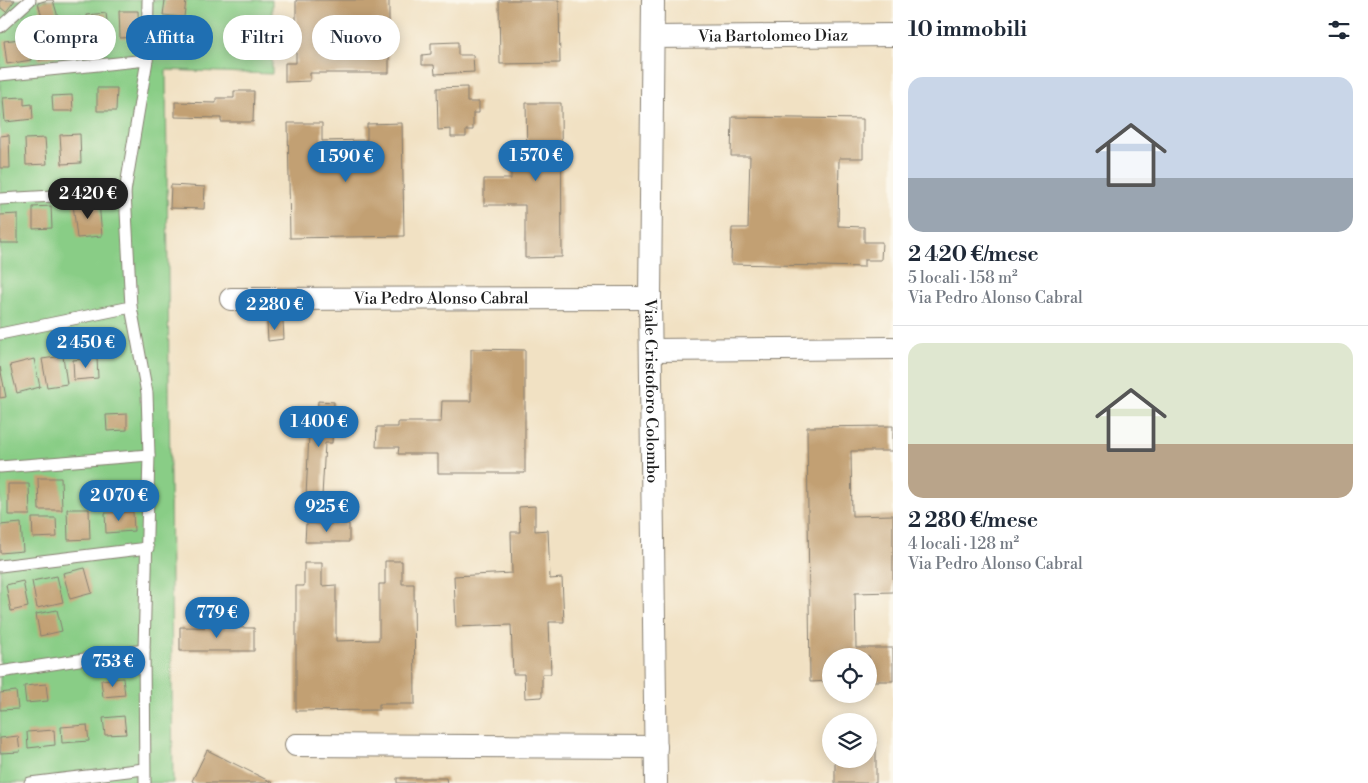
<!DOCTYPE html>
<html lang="it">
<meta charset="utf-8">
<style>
body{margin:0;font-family:"Libre Bodoni",serif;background:#f6f6f7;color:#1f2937;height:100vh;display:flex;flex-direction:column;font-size:19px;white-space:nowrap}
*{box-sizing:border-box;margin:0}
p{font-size:16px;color:#747a83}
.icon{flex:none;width:28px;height:28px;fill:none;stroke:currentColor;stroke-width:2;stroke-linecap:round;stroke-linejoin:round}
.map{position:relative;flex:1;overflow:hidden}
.details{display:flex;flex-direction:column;background:#fff;width:475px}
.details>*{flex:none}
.hud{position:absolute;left:15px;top:15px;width:475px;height:45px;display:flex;gap:10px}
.controls{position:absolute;left:822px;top:648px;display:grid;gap:10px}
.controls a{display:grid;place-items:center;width:55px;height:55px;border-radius:50%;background:#fff;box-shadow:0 2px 12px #0003;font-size:25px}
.price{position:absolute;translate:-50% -42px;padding:0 11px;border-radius:18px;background:#1f6fb2;color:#fff;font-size:16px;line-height:32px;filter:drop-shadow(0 1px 2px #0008)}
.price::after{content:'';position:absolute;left:50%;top:30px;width:15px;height:11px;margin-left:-8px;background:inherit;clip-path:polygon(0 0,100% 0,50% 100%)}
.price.current{background:#222;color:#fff}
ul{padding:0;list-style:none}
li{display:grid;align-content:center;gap:10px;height:265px;padding:0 15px}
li+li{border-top:1px solid #e0e1e3}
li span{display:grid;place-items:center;height:155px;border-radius:15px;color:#555}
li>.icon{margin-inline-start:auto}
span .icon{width:90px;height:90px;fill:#fffc;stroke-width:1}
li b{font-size:21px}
h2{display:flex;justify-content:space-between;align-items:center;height:60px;padding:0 15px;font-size:21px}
.tag{padding:0 18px;border-radius:22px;background:#fff;box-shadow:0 2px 12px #0003;font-size:18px;line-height:45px}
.tag.current{background:#1f6fb2;color:#fff}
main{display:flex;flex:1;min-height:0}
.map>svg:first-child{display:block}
</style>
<main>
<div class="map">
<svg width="893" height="783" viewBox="0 0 893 783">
<rect width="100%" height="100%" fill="#fbf7ec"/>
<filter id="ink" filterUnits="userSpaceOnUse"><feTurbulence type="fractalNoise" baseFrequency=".02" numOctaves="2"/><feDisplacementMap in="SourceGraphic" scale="10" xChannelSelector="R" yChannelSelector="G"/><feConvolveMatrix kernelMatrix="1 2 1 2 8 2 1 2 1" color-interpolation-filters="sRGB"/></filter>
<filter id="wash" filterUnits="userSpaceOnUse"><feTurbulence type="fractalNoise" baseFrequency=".0096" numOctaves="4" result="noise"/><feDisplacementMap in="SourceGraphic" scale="20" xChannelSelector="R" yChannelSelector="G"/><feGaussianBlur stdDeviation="1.12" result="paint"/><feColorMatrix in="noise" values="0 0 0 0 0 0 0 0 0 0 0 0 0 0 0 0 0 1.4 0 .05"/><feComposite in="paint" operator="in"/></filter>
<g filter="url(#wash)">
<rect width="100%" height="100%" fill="#f1e1c3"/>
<polygon fill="#89cd86" stroke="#527451" points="0,0 272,0 272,74 166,70 173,783 0,783"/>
<g id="blocks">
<g fill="#c2a073">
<polygon points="0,0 15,0 6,12 0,7"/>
<polygon points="48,0 53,0 58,17 43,21 38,3"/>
<polygon points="165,0 186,0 184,17 163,15"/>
<polygon points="296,0 389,0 389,73 310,73 310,81 285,82 285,63 296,63"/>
<polygon points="499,0 559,0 560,63 500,64"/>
<polygon points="119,11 138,11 139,37 120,38"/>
<polygon points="106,13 109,37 89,39 87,15"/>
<polygon points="80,17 86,47 66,51 60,21"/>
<polygon points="54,27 61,55 39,60 32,33"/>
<polygon points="28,38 31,60 7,64 4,41"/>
<polygon points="458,42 458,55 473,55 474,72 435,74 434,65 422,65 422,55 431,54 431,43"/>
<polygon points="467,87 467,102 479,102 479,113 473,113 473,130 466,130 466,137 451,137 451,129 438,130 437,88"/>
<polygon points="97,88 117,88 116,111 97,111"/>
<polygon points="234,91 254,91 253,122 221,122 221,118 175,117 175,102 216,103 216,98 234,98"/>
<polygon points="72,95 73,111 53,111 52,96"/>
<polygon points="24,97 24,105 32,104 33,119 5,122 3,98"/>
<polygon points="526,103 561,103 562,257 525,258 525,205 484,205 484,179 511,179 511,156 527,156"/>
<polygon points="732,117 863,119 863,158 839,158 838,226 864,227 864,242 882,242 881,260 864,260 864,267 731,264 732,228 748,228 750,156 731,156"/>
<polygon points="288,123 322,123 322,141 367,140 367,124 402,123 404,236 290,238"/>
<polygon points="80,134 81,163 62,164 60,135"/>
<polygon points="9,135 10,168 0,168 0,136"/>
<polygon points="45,138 47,164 26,165 25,139"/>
<polygon points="171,185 205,187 204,209 170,208"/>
<polygon points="99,202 102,236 77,238 73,204"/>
<polygon points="51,206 52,228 33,229 33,207"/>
<polygon points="18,214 18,243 0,243 0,215"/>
<polygon points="283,321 284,339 268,341 267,322"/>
<polygon points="471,349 525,350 525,473 438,473 438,454 398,454 399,447 376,447 377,427 398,427 398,422 441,422 442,401 471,401"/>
<polygon points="63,356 67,384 47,387 42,359"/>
<polygon points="97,358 98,378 74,380 73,360"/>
<polygon points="34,359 40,387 17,393 10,365"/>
<polygon points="0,367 6,397 0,398"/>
<polygon points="318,401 334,402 332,443 325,443 322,496 306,496 309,434 316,435"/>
<polygon points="127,414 127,430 107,431 106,415"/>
<polygon points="893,426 893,451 851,451 852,516 893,515 893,592 855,593 856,648 893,648 893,681 869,681 869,656 831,656 831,681 810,682 807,427"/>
<polygon points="38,478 61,478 62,510 39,510"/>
<polygon points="8,484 29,484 30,515 8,515"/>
<polygon points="535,506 535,531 548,530 550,579 562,578 564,622 549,622 551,674 542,674 542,697 525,698 524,674 513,674 511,625 456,627 454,576 512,573 511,532 520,532 519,507"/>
<polygon points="67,509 89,509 90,539 68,540"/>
<polygon points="133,512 134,531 106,533 105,513"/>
<polygon points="32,518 56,518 57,537 33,538"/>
<polygon points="21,523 23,551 0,553 0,525"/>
<polygon points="306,524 349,524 349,542 305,542"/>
<polygon points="385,561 402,561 402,584 414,584 415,704 379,704 379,710 296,711 296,586 304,586 304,563 322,563 322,586 336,585 336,641 379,640 379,584 385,584"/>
<polygon points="85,568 92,593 70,599 63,573"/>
<polygon points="57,576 63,602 37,608 32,581"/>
<polygon points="23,581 28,607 11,611 6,585"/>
<polygon points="57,610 62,631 40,636 36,614"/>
<polygon points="180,627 254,628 254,651 180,651"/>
<polygon points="123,678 125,695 103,697 101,680"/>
<polygon points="46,684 48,701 26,703 24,686"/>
<polygon points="16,691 18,709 0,710 0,693"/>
<polygon points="124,716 126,734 105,735 103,718"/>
<polygon points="87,725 89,741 62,743 61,727"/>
<polygon points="54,730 55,745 28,748 27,732"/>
<polygon points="18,736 20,752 0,753 0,738"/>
<polygon points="869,741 876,741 876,783 835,783 835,759 869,759"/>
<polygon points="207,750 273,783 195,783 192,781"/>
<polygon points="397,778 446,778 447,783 397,783"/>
</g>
</g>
</g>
<g filter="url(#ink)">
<use href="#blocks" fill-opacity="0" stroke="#867e70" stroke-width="1"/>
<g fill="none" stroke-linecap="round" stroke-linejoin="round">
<g stroke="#867e70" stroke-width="13">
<g id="service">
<polyline points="0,27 30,0"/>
<polyline points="0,75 147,60"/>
<polyline points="0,199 125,192"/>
<polyline points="0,334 131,307"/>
<polyline points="0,467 149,455"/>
<polyline points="0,566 148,548"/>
<polyline points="0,672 144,650"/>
<polyline points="30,783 144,769"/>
<polyline points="145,783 144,650 149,455 147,393 131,307 125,192 147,60 148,0"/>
</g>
</g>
<g stroke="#867e70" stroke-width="24">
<g id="minor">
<path id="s1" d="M653,0l-3,298 6,485"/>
<path id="s2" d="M653,37l240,-2"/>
<path id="s3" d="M231,299l419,-1"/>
<polyline points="652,350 893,348"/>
<polyline points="296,745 656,747"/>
</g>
</g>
<use href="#service" stroke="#fff" stroke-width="11"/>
<use href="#minor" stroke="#fff" stroke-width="22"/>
</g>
</g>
<g text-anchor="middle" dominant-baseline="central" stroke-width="4" stroke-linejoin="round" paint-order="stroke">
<g font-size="16" fill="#1c1c1c" stroke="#fbf7ec">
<text stroke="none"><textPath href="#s2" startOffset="120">Via Bartolomeo Diaz</textPath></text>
<text stroke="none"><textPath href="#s3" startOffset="210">Via Pedro Alonso Cabral</textPath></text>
<text stroke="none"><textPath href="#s1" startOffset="391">Viale Cristoforo Colombo</textPath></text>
</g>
</g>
</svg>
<div class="controls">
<a><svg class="icon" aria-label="locate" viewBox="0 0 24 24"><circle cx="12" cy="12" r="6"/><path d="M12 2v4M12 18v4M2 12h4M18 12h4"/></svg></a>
<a><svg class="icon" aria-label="layers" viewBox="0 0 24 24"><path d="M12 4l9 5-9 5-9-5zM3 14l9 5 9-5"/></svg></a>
</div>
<b class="price" style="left:536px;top:182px">1 570 €</b>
<b class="price" style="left:346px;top:183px">1 590 €</b>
<b class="price current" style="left:88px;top:220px">2 420 €</b>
<b class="price" style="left:275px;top:331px">2 280 €</b>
<b class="price" style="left:86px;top:369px">2 450 €</b>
<b class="price" style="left:319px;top:448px">1 400 €</b>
<b class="price" style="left:119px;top:522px">2 070 €</b>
<b class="price" style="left:327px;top:533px">925 €</b>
<b class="price" style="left:217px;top:639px">779 €</b>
<b class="price" style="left:113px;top:688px">753 €</b>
<div class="hud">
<a class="tag">Compra</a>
<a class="tag current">Affitta</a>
<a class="tag">Filtri</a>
<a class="tag">Nuovo</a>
</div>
</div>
<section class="details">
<h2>10 immobili<svg class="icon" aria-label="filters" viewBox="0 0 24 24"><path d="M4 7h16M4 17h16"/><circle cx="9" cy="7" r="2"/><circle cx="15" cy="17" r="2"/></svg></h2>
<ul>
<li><span style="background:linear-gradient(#c9d6e8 65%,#9aa5b1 0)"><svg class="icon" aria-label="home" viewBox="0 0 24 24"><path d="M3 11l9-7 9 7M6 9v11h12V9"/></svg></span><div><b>2 420 €/mese</b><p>5 locali · 158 m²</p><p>Via Pedro Alonso Cabral</p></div></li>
<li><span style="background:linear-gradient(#dfe7d0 65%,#b9a48a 0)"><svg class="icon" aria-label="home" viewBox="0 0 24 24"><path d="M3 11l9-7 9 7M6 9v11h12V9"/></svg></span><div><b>2 280 €/mese</b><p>4 locali · 128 m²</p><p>Via Pedro Alonso Cabral</p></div></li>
</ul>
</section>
</main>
